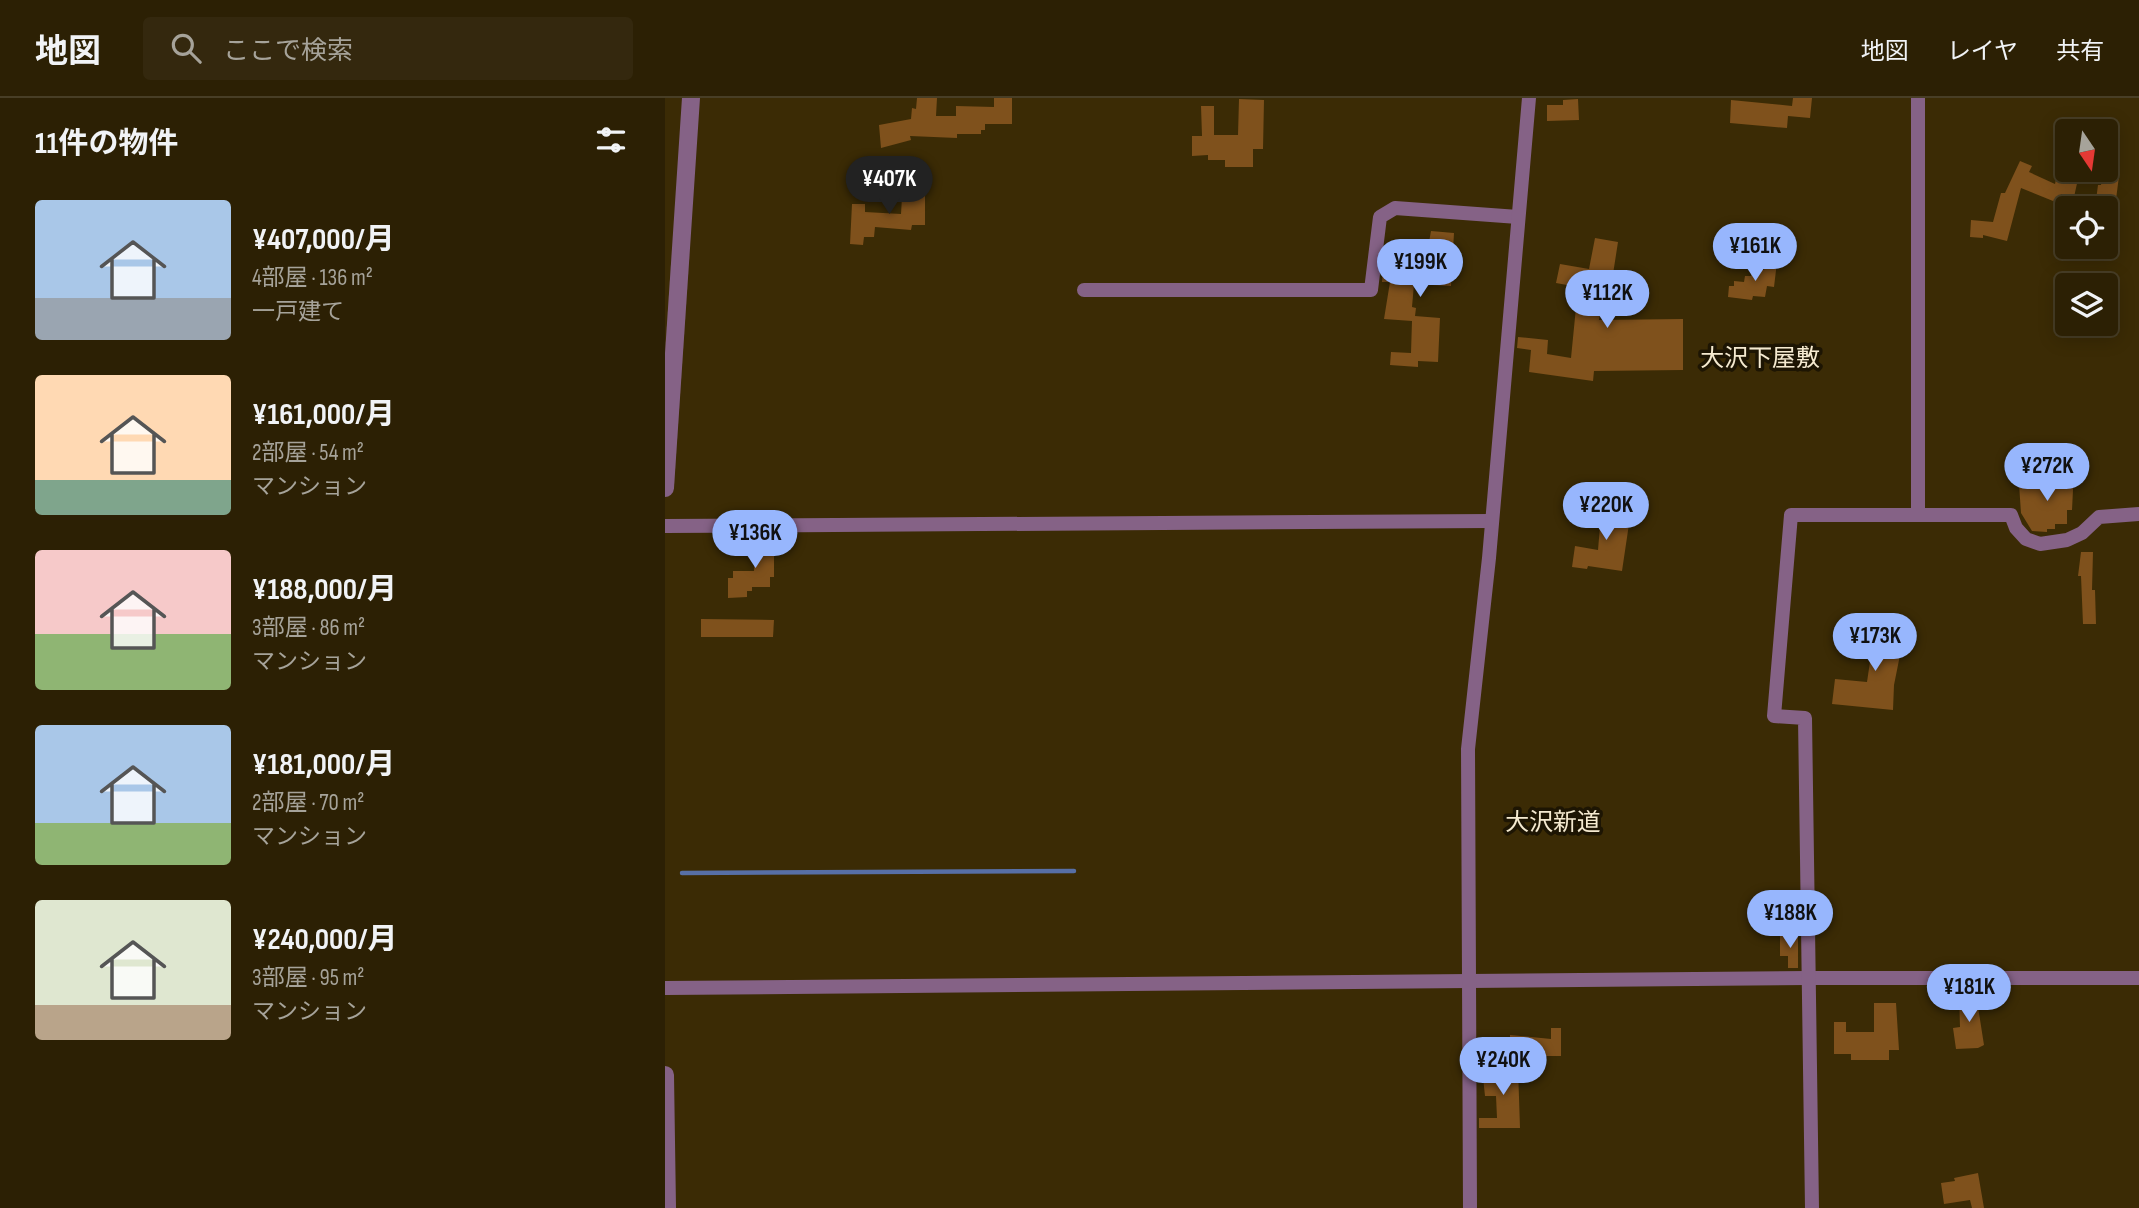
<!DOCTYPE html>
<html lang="ja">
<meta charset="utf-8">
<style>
body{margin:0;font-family:"Sofia Sans Condensed","Noto Sans JP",sans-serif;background:#34280e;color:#f1f3f6;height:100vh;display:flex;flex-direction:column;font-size:26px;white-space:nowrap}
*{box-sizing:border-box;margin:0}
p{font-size:23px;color:#a6a39a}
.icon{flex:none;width:38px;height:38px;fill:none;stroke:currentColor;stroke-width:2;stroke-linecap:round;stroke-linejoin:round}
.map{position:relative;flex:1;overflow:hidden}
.details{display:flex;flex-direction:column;background:#2c2004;width:665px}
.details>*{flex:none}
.needle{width:46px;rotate:167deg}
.controls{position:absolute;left:1390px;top:21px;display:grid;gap:14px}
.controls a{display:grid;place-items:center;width:63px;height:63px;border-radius:7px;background:#2c2004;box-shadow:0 4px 18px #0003,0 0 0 2px #483e26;font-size:35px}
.price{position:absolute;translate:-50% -60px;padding:0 16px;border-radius:24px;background:#97b6fd;color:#111;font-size:23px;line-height:46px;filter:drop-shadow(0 2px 4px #0008)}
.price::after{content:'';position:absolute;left:50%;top:42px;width:21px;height:16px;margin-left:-10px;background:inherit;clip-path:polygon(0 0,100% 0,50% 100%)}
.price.current{background:#222;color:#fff}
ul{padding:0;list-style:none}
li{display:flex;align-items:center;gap:21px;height:175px;padding:0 35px}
li span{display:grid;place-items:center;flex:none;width:196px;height:140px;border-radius:7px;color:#555}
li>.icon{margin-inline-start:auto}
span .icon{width:84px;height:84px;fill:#fffc;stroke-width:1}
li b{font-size:30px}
h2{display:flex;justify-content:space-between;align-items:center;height:84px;padding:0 35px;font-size:30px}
header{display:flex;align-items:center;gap:42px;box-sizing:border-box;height:98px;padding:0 35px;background:#2c2004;border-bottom:2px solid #483e26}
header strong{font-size:33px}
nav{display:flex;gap:38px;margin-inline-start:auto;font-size:24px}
.search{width:490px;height:63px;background:#34280e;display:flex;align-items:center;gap:18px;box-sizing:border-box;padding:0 24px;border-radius:7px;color:#a6a39a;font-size:26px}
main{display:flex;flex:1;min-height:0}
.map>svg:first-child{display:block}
</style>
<header>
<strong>地図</strong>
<div class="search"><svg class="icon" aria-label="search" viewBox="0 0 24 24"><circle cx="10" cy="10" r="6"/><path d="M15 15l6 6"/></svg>ここで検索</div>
<nav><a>地図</a><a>レイヤ</a><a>共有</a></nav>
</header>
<main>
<section class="details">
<h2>11件の物件<svg class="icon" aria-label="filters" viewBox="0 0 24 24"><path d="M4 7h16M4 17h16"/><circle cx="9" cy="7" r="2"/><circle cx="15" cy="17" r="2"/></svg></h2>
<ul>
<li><span style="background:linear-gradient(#a9c7e8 70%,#9aa5b1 0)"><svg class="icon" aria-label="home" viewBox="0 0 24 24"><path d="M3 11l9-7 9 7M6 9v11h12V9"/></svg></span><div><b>¥407,000/月</b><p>4部屋 · 136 m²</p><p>一戸建て</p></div></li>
<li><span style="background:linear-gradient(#ffd9b3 75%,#7fa58c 0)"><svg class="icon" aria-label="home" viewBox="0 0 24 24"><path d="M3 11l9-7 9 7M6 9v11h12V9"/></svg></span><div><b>¥161,000/月</b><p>2部屋 · 54 m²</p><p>マンション</p></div></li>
<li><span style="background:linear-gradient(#f6c9c9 60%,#8fb573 0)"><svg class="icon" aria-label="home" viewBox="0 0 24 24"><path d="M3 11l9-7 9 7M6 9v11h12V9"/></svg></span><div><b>¥188,000/月</b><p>3部屋 · 86 m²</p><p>マンション</p></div></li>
<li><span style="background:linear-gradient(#a9c7e8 70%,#8fb573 0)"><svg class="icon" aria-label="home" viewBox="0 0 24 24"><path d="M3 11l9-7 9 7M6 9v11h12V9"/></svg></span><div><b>¥181,000/月</b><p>2部屋 · 70 m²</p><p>マンション</p></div></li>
<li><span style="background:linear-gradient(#dfe7d0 75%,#b9a48a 0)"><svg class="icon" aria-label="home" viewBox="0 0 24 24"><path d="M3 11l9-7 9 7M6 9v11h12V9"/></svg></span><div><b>¥240,000/月</b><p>3部屋 · 95 m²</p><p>マンション</p></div></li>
</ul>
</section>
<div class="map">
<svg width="1474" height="1110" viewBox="0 0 1474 1110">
<rect width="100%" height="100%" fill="#3b2b05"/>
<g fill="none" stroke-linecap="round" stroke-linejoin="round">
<polyline stroke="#576fa6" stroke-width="4.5" points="17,775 409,773"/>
</g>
<g fill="#7f511c">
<polygon points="252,0 272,0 271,18 291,18 291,8 329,9 329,0 347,0 347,26 320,26 320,32 316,32 316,36 292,36 292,40 245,38 246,42 216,50 214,27 246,21 247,10 251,11"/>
<polygon points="1128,0 1147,0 1145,20 1123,18 1122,30 1065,25 1066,2 1127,8"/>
<polygon points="574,1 599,2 598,51 588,51 588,69 560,69 560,62 543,62 543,57 527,58 527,38 537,38 536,8 549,8 549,37 573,37"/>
<polygon points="913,1 914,22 882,23 882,7 898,7 898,2"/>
<polygon points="1355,63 1367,68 1364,74 1390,86 1393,72 1415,72 1409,99 1396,96 1393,105 1356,90 1342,143 1318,137 1318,140 1305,139 1306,122 1328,124 1336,95 1340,95"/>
<polygon points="1438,75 1454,78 1447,133 1440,132 1440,110 1430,110 1433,87 1436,87"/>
<polygon points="248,82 260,82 260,127 247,127 246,132 210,129 209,139 199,139 198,147 185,146 187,106 200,106 200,114 236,116 237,99 249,100"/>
<polygon points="766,133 789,135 786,188 749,186 747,209 751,210 750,218 775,220 773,264 753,263 753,269 725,267 726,254 746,255 747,223 719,221 725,184 717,184 718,171 737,172 737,165 760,166"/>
<polygon points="930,140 953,144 946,189 939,188 934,222 1018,221 1018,272 929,273 928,283 864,274 866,252 852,250 853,239 883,242 882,256 906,260 913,189 891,185 895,166 924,171"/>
<polygon points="1100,162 1112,164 1109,189 1102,188 1100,199 1088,198 1087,202 1063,199 1064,188 1069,188 1069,183 1079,184 1080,178 1086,178 1087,171 1099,172"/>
<polygon points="1396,372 1409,372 1407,412 1402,412 1402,426 1390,426 1390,431 1382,431 1382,434 1367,433 1356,415 1354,386 1395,385"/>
<polygon points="937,404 957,406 954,425 964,426 957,473 923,468 922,471 907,469 910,448 933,452"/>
<polygon points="91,437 109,437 109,479 105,479 105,489 87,489 87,493 82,493 82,499 63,500 63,480 68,480 68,473 89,473"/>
<polygon points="1416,454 1428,454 1427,492 1430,492 1431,526 1418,526 1416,478 1413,478"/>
<polygon points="36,521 109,522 108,539 36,539"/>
<polygon points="1211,525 1241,529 1239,541 1236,540 1234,552 1236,552 1229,587 1228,612 1167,606 1170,581 1202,584 1206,557 1202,557 1203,546 1208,547"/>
<polygon points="1133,837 1133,870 1123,870 1123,858 1115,858 1115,838"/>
<polygon points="1294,896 1311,896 1319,947 1313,950 1291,951 1288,930 1295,929"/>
<polygon points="1209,905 1231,905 1234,952 1224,952 1224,962 1186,962 1186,956 1169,956 1169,924 1181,924 1181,934 1209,934"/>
<polygon points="886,930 896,930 896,958 845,958 845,937 886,941"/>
<polygon points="853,969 855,1030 814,1030 814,1020 832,1020 831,998 820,998 817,970"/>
<polygon points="1313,1075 1319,1110 1307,1110 1305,1102 1279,1106 1276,1085 1290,1083 1289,1080"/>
</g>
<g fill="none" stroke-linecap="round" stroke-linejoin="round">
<g stroke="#856286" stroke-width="14">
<polyline points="1253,0 1253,417"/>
<polyline points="419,192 706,192 715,119 730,110 853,119"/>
<polyline points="0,428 826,423"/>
<polyline points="0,890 1143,880 1474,880"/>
<polyline points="805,1110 803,651 824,460 864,0"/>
<polyline points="1147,1110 1140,620 1109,618 1126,417 1346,417 1351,430 1361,441 1375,446 1402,442 1417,435 1434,419 1474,416"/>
</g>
<g stroke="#856286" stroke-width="18">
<polyline points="0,390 26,0"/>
<polyline points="0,977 2,1110"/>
</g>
</g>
<g text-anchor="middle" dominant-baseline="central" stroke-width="7" stroke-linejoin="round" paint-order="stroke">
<g font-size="24" fill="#f5ead0" stroke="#1d1503">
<text x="1095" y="260">大沢下屋敷</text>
<text x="888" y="724">大沢新道</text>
</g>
</g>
</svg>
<div class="controls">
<a><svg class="needle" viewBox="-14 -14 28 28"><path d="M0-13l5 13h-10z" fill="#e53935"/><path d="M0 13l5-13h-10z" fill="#a6a39a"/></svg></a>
<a><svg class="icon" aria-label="locate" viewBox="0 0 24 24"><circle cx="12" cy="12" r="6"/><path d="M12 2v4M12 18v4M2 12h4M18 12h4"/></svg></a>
<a><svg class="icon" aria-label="layers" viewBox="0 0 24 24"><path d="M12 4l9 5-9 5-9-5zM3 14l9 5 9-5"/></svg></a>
</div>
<b class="price current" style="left:224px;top:118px">¥407K</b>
<b class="price" style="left:1090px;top:185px">¥161K</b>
<b class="price" style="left:755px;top:201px">¥199K</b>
<b class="price" style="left:942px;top:232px">¥112K</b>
<b class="price" style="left:1382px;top:405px">¥272K</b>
<b class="price" style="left:941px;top:444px">¥220K</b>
<b class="price" style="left:90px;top:472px">¥136K</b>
<b class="price" style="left:1210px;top:575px">¥173K</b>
<b class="price" style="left:1125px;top:852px">¥188K</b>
<b class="price" style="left:1304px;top:926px">¥181K</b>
<b class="price" style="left:838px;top:999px">¥240K</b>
</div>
</main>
